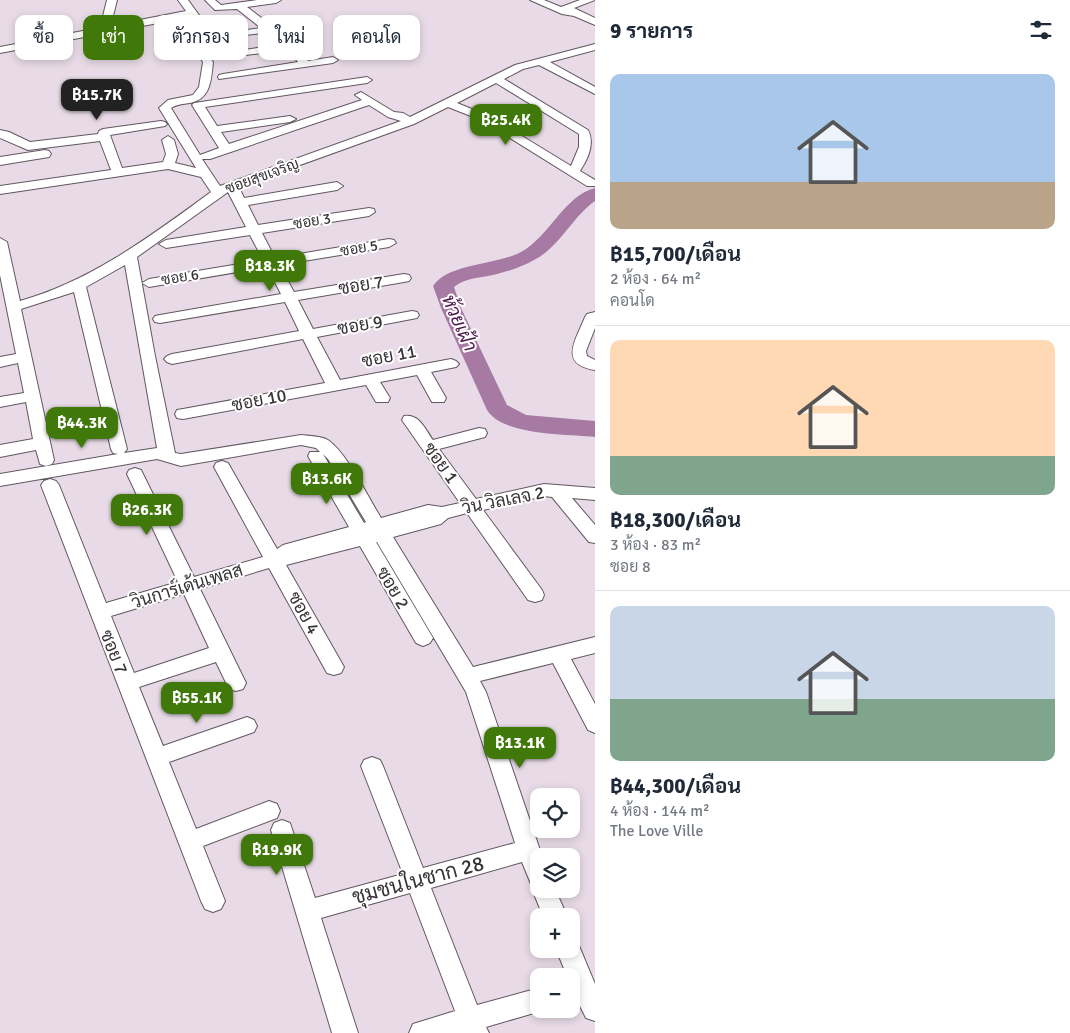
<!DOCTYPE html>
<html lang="th">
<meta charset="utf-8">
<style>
body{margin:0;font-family:Signika,Sarabun,sans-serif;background:#f2f2f3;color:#1f2937;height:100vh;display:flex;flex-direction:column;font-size:19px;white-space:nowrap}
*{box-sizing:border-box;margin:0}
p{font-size:16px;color:#747a83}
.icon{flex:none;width:28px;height:28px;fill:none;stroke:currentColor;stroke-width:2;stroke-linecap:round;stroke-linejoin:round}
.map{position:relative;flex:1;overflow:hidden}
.drawer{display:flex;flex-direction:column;background:#fff;width:475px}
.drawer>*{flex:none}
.top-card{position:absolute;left:15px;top:15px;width:475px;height:45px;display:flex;gap:10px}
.tools{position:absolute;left:530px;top:788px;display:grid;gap:10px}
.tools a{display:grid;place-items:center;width:50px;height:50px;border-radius:10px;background:#fff;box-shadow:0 2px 8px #0003;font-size:25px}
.price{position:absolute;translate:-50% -42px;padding:0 11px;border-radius:10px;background:#407809;color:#fff;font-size:16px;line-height:32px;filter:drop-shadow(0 1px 2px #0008)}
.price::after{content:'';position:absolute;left:50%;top:30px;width:15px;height:11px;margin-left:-8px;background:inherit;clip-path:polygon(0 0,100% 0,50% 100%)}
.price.active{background:#222;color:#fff}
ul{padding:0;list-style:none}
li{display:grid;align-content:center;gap:10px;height:265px;padding:0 15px}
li+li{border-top:1px solid #e0e1e3}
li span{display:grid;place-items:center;height:155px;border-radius:10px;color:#555}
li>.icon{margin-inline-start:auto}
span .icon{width:90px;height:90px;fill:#fffc;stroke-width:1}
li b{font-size:21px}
h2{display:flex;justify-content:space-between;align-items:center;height:60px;padding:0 15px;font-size:21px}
.chip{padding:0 18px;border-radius:10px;background:#fff;box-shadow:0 2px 8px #0003;font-size:18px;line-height:45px}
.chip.active{background:#407809;color:#fff}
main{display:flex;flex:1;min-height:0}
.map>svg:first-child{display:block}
</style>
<main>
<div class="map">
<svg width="595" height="1033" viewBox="0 0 595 1033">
<rect width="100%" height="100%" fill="#e8dbe7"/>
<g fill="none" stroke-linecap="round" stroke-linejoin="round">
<path fill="#a77aa4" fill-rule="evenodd" d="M595,188v13c-23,16 -35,46 -61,59 -12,7 -28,12 -41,15 -14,3 -28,3 -39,12l7,21 46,97 19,10 69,6v16c-28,-3 -92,-1 -108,-27l-46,-102 -8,-22c16,-23 61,-20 88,-34 28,-15 44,-57 74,-64z"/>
<g stroke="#625761" stroke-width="2">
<g id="minor">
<polygon points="107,0 117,0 112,20 107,23 102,20"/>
<path d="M178,0h10l16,22 -6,18 15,22c-2,18 -2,37 -23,41 -7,1 -13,1 -19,5l29,47 19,-7 -27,-43 2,-2 173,-26 5,3 -5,3 -162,24 12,19 73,-10 6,3 -6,3 -69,10 8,12 133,-44 -7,-5 6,-3 33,20 9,1 7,4 105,-52 80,-21v6l-45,12 45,25v7l-56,-29 -16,4 -19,10 84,51c7,13 0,29 -8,41l15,9v6h-8l-106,-66 -33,-13 -34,17 -175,63 5,11 93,-16 6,4 -6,4 -89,15 10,20 111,-17 5,1 1,3 -6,4 -107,17 13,25 114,-19 5,1 2,3 -7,4 -110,18 15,27 110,-18 5,1 2,3 -2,3 -5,1 -106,18 15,29 99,-18 5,1 2,3 -2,3 -100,19 23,43 111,-21 5,2 3,3 -3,3 -25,5 15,26 -2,4h-12l-15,-27 -37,7 10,16 -2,4h-12l-10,-17 -183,34 -6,-1 -2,-4 2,-4 6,-1 142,-26 -22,-44 -131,25 -5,-2 -3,-3 3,-3 5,-2 127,-23 -14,-29 -125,21 -5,-1 -2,-3 2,-3 5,-1 121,-21 -14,-27 -118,20 -7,-4 7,-4 114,-19 -13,-25 -84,13 -7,-4 7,-4 80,-13 -18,-35 -91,65 18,99 20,97 6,1 120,-19c8,1 20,1 27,5 19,13 40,57 53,78l47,-13 14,2 18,-4 -58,-83 2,-4c15,-3 21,13 29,24l46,-12 6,1 2,4 -2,4 -46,12 37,50 68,-15 51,4v12l-23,-2 23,27v18l-6,-1 -37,-45 -8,-1 -61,14 59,80 2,5 -2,5 -7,2 -7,-2 -61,-87 -19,5 -7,6 -48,13 80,130 122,-30v16l-24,6 24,45v29l-7,-3 -35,-67 -73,18 6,11 56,164h-3v33h16l12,27h-24l-11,-27 2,-4 -3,-1 -9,-22 -91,26 46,117 62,-17v21h9l-62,18 3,6h-80l4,-9 42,-13 -45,-118 -89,25 37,115h-26l-61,-203 3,-7 8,-3 8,3 25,75 88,-24 -42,-108 3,-6 8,-3 8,3 3,6 40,102 92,-25 -49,-151 -89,-150h-1l57,96 -3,5 -7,3 -7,-3 -56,-97 -74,19 58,102 -3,6 -7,2 -7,-2 -58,-105 -69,21 46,94 -3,6 -7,2 -7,-2 -13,-27 -77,25 24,59 84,-29 7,3 3,6 -3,6 -85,30 27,67 73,-28 8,3 3,7 -3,7 -74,28 22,55 -4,8 -8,3 -8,-3 -4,-8 -160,-416 3,-4 6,-2 6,2 3,4 47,118 72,-21 -51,-108 2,-4 6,-2 6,2 2,4 51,103 69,-20 -49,-90 2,-4 6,-2 6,2 49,86 6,-4 66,-18 -41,-71 2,-4h10l-4,-4 -15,-3 -120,21 -24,-7 -157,27v-12l118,-20 -5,-1 -2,-4 -37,-157 -53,17 33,151 -2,4 -6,2 -6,-2 -4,-14 -36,7v-12l33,-6 -7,-37 -26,5v-10l24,-4 -6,-30 -18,4v-10l16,-3 -16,-79v-37l7,4 13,59c71,-20 131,-65 191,-109l-10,-15 -33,-8 -168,25v-8l111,-16 -11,-29 -72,9 -28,-12v-8l9,2 21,10 68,-8 1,-3 4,-2 58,-8 4,1 2,2 -2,2 -55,9 12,33 41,-6 3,-8 -4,-14 6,-4 6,4 4,14 -3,9 21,5 -37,-60 9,-8 25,-5 6,-8 4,-25 -15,-22 6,-18 -4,-5 -190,36v-6l186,-36zM496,83l83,51v13l-8,19 -82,-50 -32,-13zM369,105l19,12 13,4 -181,65 -18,-27h8zM125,265l32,183 -33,5 3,-4 -41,-162zM323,454l5,5 38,63 -2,1zM184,594l25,54 -75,25 -23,-57z"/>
<polygon points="205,0 215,0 221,5 257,0 281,0 276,3 247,7 268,23 284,30 308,61 333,57 338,60 333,63 219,79 218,77 219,75 223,74 298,62 288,50 213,59 212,57 217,54 284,44 276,34 272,32 212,39 212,35 216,34 261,28 237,9 215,10"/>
<polygon points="530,0 544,0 561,7 580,0 595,0 574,8 595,18 595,25 574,16 562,14"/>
<polygon points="45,150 49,151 51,154 49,157 0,165 0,157"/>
<path d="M595,312v16l-9,23 1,5 8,4v10c-37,-6 -19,-30 -10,-53l2,-3z"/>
<polygon points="571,939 577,941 595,984 595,1021 586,1018 571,988 571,976 567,976 556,949 571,949"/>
</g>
</g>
<use href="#minor" fill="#fff" fill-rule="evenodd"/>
</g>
<g text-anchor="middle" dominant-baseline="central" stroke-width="4" stroke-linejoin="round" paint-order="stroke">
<g font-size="15" fill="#383337" stroke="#fff">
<text transform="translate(262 176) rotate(-20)">ซอยสุขเจริญ</text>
<text transform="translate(312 221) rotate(-9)">ซอย 3</text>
<text transform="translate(359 248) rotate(-9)">ซอย 5</text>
<text transform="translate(180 277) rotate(-9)">ซอย 6</text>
</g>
<g font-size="18" fill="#383337" stroke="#fff">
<text transform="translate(361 285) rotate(-9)">ซอย 7</text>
<text transform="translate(360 325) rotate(-10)">ซอย 9</text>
<text transform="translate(389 356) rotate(-11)">ซอย 11</text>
<text transform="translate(259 400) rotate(-11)">ซอย 10</text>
<text transform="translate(441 463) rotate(54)">ซอย 1</text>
<text transform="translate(503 500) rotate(-11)">วิน วิลเลจ 2</text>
<text transform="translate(187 586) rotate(-17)">วินการ์เด้นเพลส</text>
<text transform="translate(393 588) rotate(59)">ซอย 2</text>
<text transform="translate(304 613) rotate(61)">ซอย 4</text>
<text transform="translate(114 652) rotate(68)">ซอย 7</text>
</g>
<g font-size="19" font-style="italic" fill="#4d154c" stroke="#fff">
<text transform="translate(459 323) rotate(66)">ห้วยเฝ้า</text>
</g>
<g font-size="21" fill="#383337" stroke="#fff">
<text transform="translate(418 880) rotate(-15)">ชุมชนในชาก 28</text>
</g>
</g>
</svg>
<div class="tools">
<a><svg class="icon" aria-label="locate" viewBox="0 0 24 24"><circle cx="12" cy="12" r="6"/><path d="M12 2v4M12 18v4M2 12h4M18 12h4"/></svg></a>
<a><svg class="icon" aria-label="layers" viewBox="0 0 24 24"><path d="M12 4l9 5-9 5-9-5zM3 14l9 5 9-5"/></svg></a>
<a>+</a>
<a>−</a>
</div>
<b class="price active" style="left:97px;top:121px">฿15.7K</b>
<b class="price" style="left:506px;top:146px">฿25.4K</b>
<b class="price" style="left:270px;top:292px">฿18.3K</b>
<b class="price" style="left:82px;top:449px">฿44.3K</b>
<b class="price" style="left:327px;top:505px">฿13.6K</b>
<b class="price" style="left:147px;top:536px">฿26.3K</b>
<b class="price" style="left:197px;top:724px">฿55.1K</b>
<b class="price" style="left:520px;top:769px">฿13.1K</b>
<b class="price" style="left:277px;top:876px">฿19.9K</b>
<div class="top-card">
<a class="chip">ซื้อ</a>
<a class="chip active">เช่า</a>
<a class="chip">ตัวกรอง</a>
<a class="chip">ใหม่</a>
<a class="chip">คอนโด</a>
</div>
</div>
<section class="drawer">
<h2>9 รายการ<svg class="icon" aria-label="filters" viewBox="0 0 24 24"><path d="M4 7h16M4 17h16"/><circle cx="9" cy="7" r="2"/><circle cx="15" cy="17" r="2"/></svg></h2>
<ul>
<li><span style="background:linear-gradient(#a9c7e8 70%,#b9a48a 0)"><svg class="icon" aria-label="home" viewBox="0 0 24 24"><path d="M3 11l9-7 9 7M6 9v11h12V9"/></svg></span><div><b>฿15,700/เดือน</b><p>2 ห้อง · 64 m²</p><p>คอนโด</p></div></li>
<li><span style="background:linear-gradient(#ffd9b3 75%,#7fa58c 0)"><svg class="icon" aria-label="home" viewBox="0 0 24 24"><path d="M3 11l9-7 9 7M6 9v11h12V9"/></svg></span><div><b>฿18,300/เดือน</b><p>3 ห้อง · 83 m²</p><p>ซอย 8</p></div></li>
<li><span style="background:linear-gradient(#c9d6e8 60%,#7fa58c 0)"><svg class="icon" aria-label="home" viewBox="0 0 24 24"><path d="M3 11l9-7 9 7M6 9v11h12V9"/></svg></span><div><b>฿44,300/เดือน</b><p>4 ห้อง · 144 m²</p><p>The Love Ville</p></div></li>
</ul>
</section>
</main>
